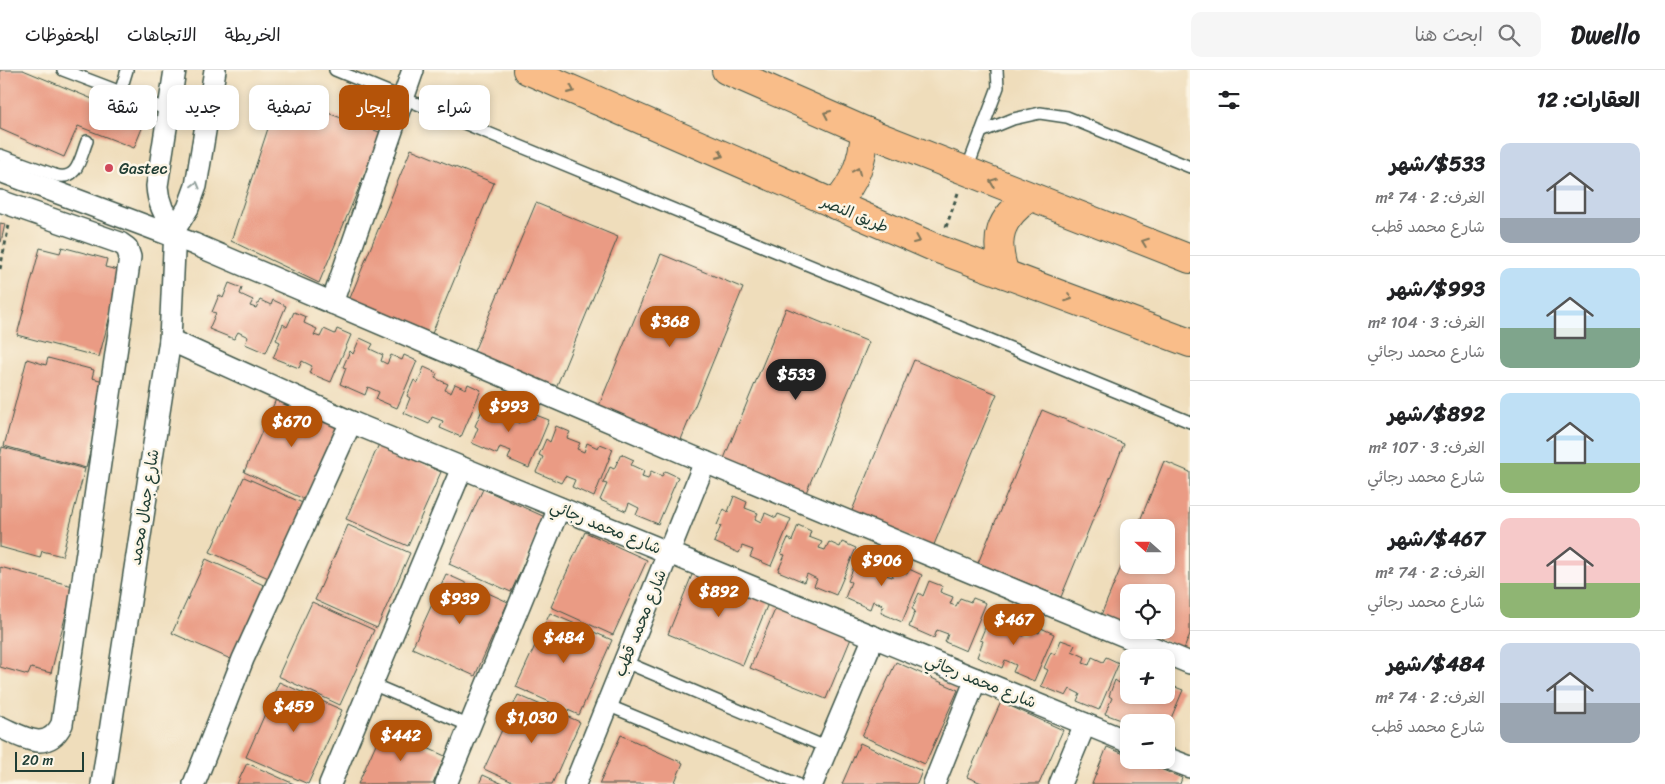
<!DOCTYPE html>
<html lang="ar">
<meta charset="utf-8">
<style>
body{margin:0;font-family:Sriracha,"Playpen Sans Arabic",sans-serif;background:#f6f6f6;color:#202124;direction:rtl;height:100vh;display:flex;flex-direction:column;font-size:19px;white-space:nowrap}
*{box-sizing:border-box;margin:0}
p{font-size:16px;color:#757577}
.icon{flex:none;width:28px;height:28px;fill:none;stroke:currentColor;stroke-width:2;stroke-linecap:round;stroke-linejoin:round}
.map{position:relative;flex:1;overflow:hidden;direction:ltr}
.sheet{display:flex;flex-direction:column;background:#fff;width:475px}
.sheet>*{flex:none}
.top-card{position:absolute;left:15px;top:15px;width:475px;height:45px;direction:rtl;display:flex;gap:10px}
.needle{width:32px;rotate:291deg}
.controls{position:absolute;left:1120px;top:449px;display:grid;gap:10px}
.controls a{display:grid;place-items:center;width:55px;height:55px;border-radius:10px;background:#fff;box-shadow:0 2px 8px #0003;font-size:25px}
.scale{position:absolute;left:15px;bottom:12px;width:69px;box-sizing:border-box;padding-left:5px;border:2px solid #1f3d34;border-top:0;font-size:14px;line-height:18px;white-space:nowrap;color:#1f3d34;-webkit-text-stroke:4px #fcf5e5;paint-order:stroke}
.price{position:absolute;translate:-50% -42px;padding:0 11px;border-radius:18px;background:#b45309;color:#fff;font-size:16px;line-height:32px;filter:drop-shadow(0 1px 2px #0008)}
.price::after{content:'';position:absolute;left:50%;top:30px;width:15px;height:11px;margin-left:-8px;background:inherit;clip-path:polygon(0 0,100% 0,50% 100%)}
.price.active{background:#222;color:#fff}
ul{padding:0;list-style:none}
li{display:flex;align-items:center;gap:15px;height:125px;padding:0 25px}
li+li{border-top:1px solid #e0e0e0}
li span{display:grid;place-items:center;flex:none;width:140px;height:100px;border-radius:10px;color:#555}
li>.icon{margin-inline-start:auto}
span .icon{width:60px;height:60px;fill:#fffc;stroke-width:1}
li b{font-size:21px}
h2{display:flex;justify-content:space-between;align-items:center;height:60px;padding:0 25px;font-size:21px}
.tag{padding:0 18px;border-radius:10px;background:#fff;box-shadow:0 2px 8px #0003;font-size:18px;line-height:45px}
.tag.active{background:#b45309;color:#fff}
header{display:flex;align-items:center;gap:30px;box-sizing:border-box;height:70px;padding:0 25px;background:#fff;border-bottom:1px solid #e0e0e0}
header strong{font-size:24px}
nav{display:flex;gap:28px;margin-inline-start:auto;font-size:18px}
.search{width:350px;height:45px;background:#f6f6f6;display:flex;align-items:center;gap:12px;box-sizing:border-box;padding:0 18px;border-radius:10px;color:#757577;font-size:19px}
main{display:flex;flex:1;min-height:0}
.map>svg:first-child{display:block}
</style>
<header>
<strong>Dwello</strong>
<div class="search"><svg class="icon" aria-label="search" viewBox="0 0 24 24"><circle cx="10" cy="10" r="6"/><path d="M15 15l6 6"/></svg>ابحث هنا</div>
<nav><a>الخريطة</a><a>الاتجاهات</a><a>المحفوظات</a></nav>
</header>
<main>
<section class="sheet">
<h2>العقارات: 12<svg class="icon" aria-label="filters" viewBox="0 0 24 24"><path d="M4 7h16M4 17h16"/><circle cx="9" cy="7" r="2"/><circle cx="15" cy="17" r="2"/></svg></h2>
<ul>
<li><span style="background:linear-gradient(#c9d6e8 75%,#9aa5b1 0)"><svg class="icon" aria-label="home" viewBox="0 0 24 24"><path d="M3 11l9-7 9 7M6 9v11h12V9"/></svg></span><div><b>$533/شهر</b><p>الغرف: 2 · 74 m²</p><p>شارع محمد قطب</p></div></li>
<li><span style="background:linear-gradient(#bfe0f5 60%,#7fa58c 0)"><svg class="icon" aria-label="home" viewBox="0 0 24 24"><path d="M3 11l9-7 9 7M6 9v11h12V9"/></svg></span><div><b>$993/شهر</b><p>الغرف: 3 · 104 m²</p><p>شارع محمد رجائي</p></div></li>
<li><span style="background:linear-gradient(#bfe0f5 70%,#8fb573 0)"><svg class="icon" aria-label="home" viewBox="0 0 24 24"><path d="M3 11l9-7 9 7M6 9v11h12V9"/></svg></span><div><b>$892/شهر</b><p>الغرف: 3 · 107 m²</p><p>شارع محمد رجائي</p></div></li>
<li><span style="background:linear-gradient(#f6c9c9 65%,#8fb573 0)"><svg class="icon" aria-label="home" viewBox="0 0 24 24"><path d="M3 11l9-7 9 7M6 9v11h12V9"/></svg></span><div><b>$467/شهر</b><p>الغرف: 2 · 74 m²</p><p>شارع محمد رجائي</p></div></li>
<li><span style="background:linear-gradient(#c9d6e8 60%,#9aa5b1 0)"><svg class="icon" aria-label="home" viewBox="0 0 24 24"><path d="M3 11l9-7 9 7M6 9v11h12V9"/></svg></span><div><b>$484/شهر</b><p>الغرف: 2 · 74 m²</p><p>شارع محمد قطب</p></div></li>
</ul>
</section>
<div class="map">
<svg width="1190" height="714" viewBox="0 0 1190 714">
<rect width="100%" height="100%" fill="#fcf5e5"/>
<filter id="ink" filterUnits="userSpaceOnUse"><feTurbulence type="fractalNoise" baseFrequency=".02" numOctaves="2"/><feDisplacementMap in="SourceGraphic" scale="10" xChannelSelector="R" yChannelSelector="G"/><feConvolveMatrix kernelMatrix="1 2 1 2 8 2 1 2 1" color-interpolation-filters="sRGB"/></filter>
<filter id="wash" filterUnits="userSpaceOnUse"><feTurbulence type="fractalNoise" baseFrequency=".0096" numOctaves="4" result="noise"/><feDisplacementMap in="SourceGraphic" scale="20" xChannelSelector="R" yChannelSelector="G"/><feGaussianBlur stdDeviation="1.12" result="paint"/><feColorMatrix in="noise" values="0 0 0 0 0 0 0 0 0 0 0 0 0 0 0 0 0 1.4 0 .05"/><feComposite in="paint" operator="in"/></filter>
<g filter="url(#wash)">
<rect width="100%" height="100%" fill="#efddbb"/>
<g id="blocks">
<g fill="#ea9b84">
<polygon points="0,0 23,0 145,51 134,78 78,56 64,87 0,59"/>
<polygon points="279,25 382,63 319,213 231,171"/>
<polygon points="411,79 494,113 431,266 348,233"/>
<polygon points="536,133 618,167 555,320 472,286"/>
<polygon points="0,153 5,154 1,172 0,172"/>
<polygon points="62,177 107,189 105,197 122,201 99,287 17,265 40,178 60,183"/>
<polygon points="661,184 743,218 680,372 598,338"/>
<polygon points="229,213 242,218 240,224 253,230 250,236 256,238 260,230 271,235 273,230 286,236 266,283 245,274 248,267 238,262 234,269 209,259 216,243 212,242 219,225 223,228"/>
<polygon points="786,238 869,272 805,425 723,391"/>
<polygon points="294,242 306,247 304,253 317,259 314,265 320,267 324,259 335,264 337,259 351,265 331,312 309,303 312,296 302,291 299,298 273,288 280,272 276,270 283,254 287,257"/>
<polygon points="360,268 373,274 370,279 383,285 381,291 387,294 391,285 402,290 404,285 417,291 397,338 376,329 379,322 368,317 365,325 340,314 346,298 343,297 350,281 353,284"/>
<polygon points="48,288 94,300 92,308 108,312 86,398 4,376 27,289 46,295"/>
<polygon points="914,290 997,324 933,477 851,443"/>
<polygon points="424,297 437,303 435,308 448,314 445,320 451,323 455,314 466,319 468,314 481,320 461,367 440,358 443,351 432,347 429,354 404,343 410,328 407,326 414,310 418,313"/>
<polygon points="277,327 339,355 306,430 244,402"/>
<polygon points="492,327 505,333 503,339 516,344 513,350 519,353 523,345 534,349 536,345 549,350 529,398 508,389 511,381 500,377 497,384 472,373 478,358 475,356 482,340 486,343"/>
<polygon points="1042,340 1124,374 1061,527 978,493"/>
<polygon points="556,356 570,362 567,368 580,373 577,379 584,382 587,373 598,378 600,374 613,379 594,427 572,417 575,410 565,406 561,413 536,402 543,387 539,385 546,369 550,372"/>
<polygon points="379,374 441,402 408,476 346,449"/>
<polygon points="2,377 85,399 62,486 42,481 40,488 0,477 0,387"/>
<polygon points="621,384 634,390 631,395 644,401 642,407 648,409 651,401 662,406 665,401 678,407 658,454 636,445 639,438 629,433 626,441 600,430 607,414 603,413 610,397 614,399"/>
<polygon points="1164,391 1190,402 1190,564 1184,579 1138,560 1166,560 1166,522 1129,522 1129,556 1101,545 1129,478 1129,495 1166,495 1166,458 1137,458"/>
<polygon points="244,407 307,435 273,510 210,482"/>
<polygon points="483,419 545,447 511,522 449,494"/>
<polygon points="734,426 747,432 745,438 758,443 755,449 761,452 765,443 776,448 778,444 791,449 771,496 750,487 753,480 742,476 739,483 714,472 721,456 717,455 724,439 728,442"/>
<polygon points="348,455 410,483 377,558 315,530"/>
<polygon points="798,455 811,461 809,467 822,472 819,478 825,480 829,472 840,477 842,472 856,478 836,525 814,516 817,509 807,504 804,512 778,501 785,485 781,484 788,468 792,471"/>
<polygon points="585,462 647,490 613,565 551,537"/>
<polygon points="865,482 878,487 876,493 889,498 886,505 892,507 895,499 907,504 909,499 922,505 902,552 881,543 883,535 873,531 870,539 845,528 851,512 848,511 855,494 858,497"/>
<polygon points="206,489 268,517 235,591 172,563"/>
<polygon points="0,497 73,516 51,603 31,598 28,605 0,597"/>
<polygon points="694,500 769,531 743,595 668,564"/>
<polygon points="446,504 508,532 475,606 412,578"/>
<polygon points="929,511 942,516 940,522 953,527 950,534 956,536 960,528 971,532 973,528 986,533 966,581 945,572 948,564 937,560 934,568 909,557 915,541 912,539 919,523 923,526"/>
<polygon points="312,532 374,560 340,635 278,606"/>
<polygon points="777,535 852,566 826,629 750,598"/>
<polygon points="997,541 1010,547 1008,552 1021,558 1018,564 1024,566 1028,558 1039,563 1041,558 1054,564 1034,611 1013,602 1016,595 1005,590 1002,598 977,587 983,571 980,570 987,553 991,556"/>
<polygon points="550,543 612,570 579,645 516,617"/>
<polygon points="1061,570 1075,575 1072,581 1085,587 1083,593 1089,595 1092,587 1103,592 1106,587 1119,593 1099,640 1077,631 1080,624 1070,619 1066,626 1041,616 1048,600 1044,598 1051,582 1055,585"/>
<polygon points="896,592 958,620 925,694 862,666"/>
<polygon points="1126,598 1129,599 1129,625 1166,625 1166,619 1170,615 1183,620 1166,660 1166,652 1144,652 1144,651 1134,647 1132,652 1129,653 1105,644 1112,628 1109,626 1115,610 1119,613"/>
<polygon points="279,612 342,640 308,714 246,687"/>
<polygon points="518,625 580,652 552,714 517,714 484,699"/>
<polygon points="1001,632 1063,660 1039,714 984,714 967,707"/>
<polygon points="383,658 445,686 433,714 358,714"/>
<polygon points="621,665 683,693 674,714 599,714"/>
<polygon points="860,673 922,701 917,714 842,714"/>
<polygon points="1107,677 1129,686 1129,690 1139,690 1182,708 1180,714 1092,714"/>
<polygon points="247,693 294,714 237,714"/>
<polygon points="483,705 503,714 479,714"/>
</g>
</g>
</g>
<g filter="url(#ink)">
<use href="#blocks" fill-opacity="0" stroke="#3e5548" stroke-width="1"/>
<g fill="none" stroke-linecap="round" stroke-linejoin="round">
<g stroke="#3e5548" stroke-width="14">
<g id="service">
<polyline points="63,0 168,40"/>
<polyline points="335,0 1190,352"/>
<polyline points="120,23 127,0"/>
<polyline points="981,62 1013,49 1040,43 1067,47 1190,97"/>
<path d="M0,85l55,20c23,7 25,-17 32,-34"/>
<polyline points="966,102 998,17 997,0"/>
<polyline points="625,592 828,678"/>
<polyline points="372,614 470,656"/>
<polyline points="607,635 797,714"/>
</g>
</g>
<g stroke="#3e5548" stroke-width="24">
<g id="minor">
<polyline points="0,101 194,174 705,392 1190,593"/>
<path d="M0,131l120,42 7,5 3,9 -68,467c-15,30 -39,13 -62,3"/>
<polyline points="175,159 188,138 196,116 215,0"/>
<path d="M175,159c-11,-13 -17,-26 -18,-43l18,-116"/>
<polyline points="332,233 413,0"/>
<polyline points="170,270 351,352 1129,672"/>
<polyline points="1166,688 1190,697"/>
<polyline points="102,714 170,270 175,159"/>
<polyline points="194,714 243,589 351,352"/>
<polyline points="330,714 462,398"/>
<polyline points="446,714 559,438"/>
<polyline points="575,714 705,392"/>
<polyline points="812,714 874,567"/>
<polyline points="934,714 976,609"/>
<polyline points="1060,714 1085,654"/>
</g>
</g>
<g stroke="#3e5548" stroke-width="30">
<g id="trunk">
<polyline points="527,0 938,179 1190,273"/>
<polyline points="726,0 865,61 1190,189"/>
<path d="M835,135c20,-22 28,-45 30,-74"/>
<path d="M1005,204c-12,-35 -6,-56 25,-77"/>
</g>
</g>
<g stroke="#3e5548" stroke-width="3" stroke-dasharray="4 4" stroke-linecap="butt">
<polyline points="946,157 958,123"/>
<polyline points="0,199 9,155"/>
</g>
<use href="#service" stroke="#fff" stroke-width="11"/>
<use href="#minor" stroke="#fff" stroke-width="21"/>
<use href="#trunk" stroke="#f9bd89" stroke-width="28"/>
</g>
<defs><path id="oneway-chevron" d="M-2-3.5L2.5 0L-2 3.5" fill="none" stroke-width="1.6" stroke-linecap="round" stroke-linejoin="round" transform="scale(1.25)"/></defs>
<g stroke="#81775a">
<use href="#oneway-chevron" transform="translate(571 20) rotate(24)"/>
<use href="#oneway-chevron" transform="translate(827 44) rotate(-156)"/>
<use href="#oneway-chevron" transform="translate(720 85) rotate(24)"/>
<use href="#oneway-chevron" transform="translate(857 101) rotate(-68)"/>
<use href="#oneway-chevron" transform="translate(993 112) rotate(-159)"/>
<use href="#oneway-chevron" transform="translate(917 170) rotate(23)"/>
<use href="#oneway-chevron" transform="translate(1145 172) rotate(-159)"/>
<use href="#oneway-chevron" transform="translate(1069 228) rotate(20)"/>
</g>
<use stroke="#8f9e9a" href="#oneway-chevron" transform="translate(196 115) rotate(-75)"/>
</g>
<circle fill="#d1495b" stroke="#fcf5e5" stroke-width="2" cx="109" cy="98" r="5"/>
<g text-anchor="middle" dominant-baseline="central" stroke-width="5" stroke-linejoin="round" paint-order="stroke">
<g font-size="16" fill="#1f3d34" stroke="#fcf5e5" text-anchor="start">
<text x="119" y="98">Gastec</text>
</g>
<g font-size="16" fill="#1f3d34" stroke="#fcf5e5">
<text transform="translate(855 144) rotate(23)">طريق النصر</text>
<text transform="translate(144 437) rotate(-81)">شارع جمال محمد</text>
<text transform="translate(606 457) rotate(22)">شارع محمد رجائي</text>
<text transform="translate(640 553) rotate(-68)">شارع محمد قطب</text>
<text transform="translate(981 611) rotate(22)">شارع محمد رجائي</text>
</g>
</g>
</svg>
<div class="controls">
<a><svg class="needle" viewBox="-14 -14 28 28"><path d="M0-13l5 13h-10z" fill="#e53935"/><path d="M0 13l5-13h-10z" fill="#757577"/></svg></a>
<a><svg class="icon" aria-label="locate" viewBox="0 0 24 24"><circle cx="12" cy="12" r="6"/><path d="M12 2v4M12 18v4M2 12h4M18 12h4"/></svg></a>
<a>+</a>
<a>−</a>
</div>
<div class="scale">20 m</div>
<b class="price" style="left:670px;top:278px">$368</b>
<b class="price active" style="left:796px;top:331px">$533</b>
<b class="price" style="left:509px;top:363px">$993</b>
<b class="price" style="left:292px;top:378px">$670</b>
<b class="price" style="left:882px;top:517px">$906</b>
<b class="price" style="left:719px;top:548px">$892</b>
<b class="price" style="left:460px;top:555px">$939</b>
<b class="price" style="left:1014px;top:576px">$467</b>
<b class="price" style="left:564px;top:594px">$484</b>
<b class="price" style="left:294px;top:663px">$459</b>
<b class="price" style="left:532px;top:674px">$1,030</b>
<b class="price" style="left:401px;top:692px">$442</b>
<div class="top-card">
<a class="tag">شراء</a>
<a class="tag active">إيجار</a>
<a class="tag">تصفية</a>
<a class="tag">جديد</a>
<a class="tag">شقة</a>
</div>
</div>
</main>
